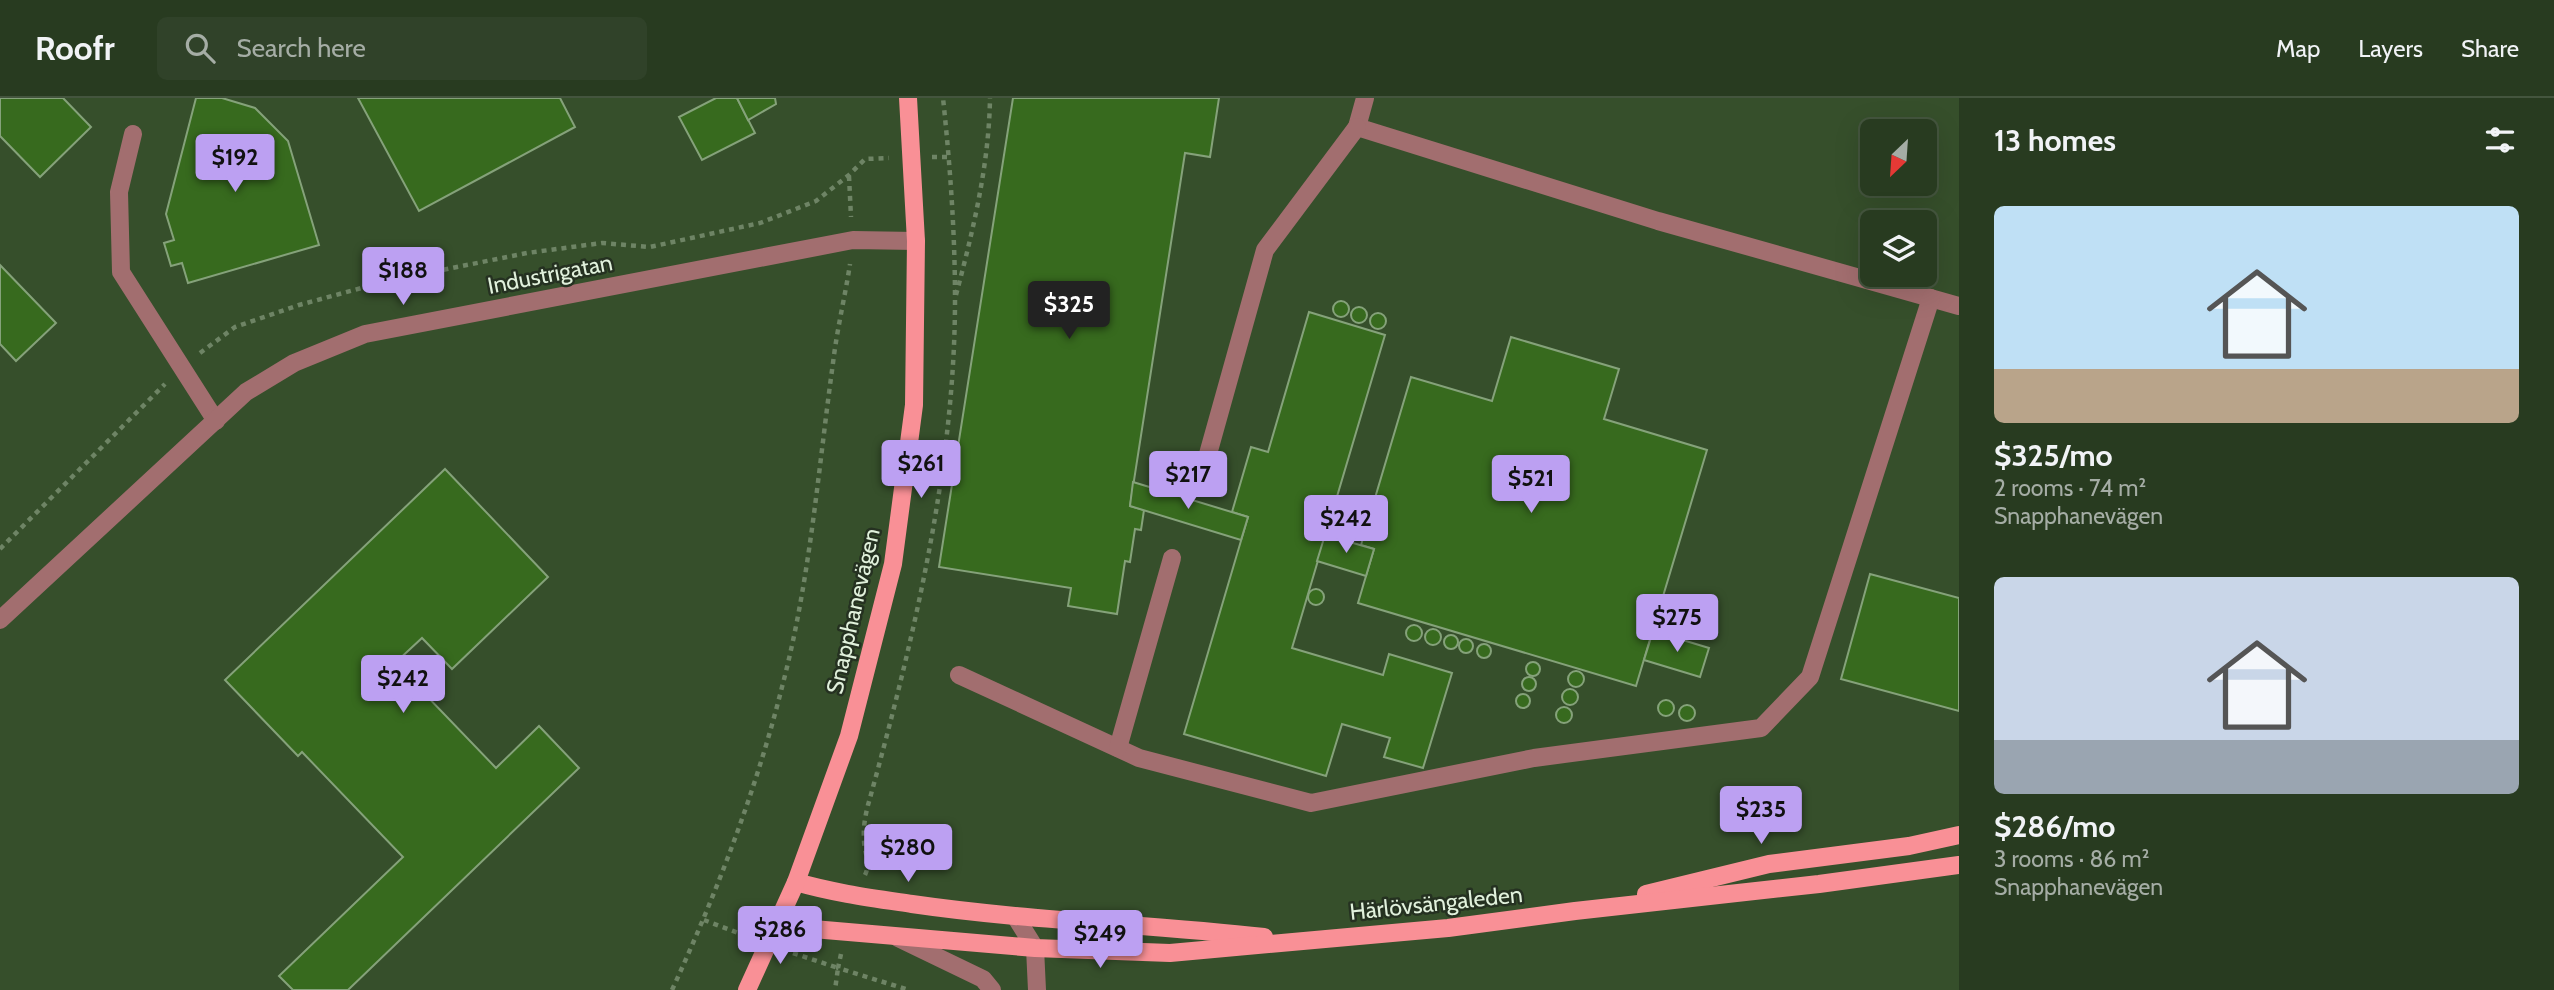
<!DOCTYPE html>
<meta charset="utf-8">
<style>
body{margin:0;font-family:Cabin,sans-serif;background:#304229;color:#f1f3f6;height:100vh;display:flex;flex-direction:column;font-size:26px;white-space:nowrap}
*{box-sizing:border-box;margin:0}
p{font-size:23px;color:#a5ada5}
.icon{flex:none;width:38px;height:38px;fill:none;stroke:currentColor;stroke-width:2;stroke-linecap:round;stroke-linejoin:round}
.map{position:relative;flex:1;overflow:hidden}
.sheet{display:flex;flex-direction:column;background:#283b20;width:595px}
.sheet>*{flex:none}
.needle{width:46px;rotate:205deg}
.controls{position:absolute;left:1860px;top:21px;display:grid;gap:14px}
.controls a{display:grid;place-items:center;width:77px;height:77px;border-radius:10px;background:#283b20;box-shadow:0 7px 28px #0002,0 0 0 2px #44553e;font-size:35px}
.price{position:absolute;translate:-50% -60px;padding:0 16px;border-radius:7px;background:#bca0f2;color:#111;font-size:23px;line-height:46px;filter:drop-shadow(0 2px 4px #0008)}
.price::after{content:'';position:absolute;left:50%;top:42px;width:21px;height:16px;margin-left:-10px;background:inherit;clip-path:polygon(0 0,100% 0,50% 100%)}
.price.selected{background:#222;color:#fff}
ul{padding:0;list-style:none}
li{display:grid;align-content:center;gap:14px;height:371px;padding:0 35px}
li span{display:grid;place-items:center;height:217px;border-radius:10px;color:#555}
li>.icon{margin-inline-start:auto}
span .icon{width:126px;height:126px;fill:#fffc;stroke-width:1}
li b{font-size:30px}
h2{display:flex;justify-content:space-between;align-items:center;height:84px;padding:0 35px;font-size:30px}
header{display:flex;align-items:center;gap:42px;box-sizing:border-box;height:98px;padding:0 35px;background:#283b20;border-bottom:2px solid #44553e}
header strong{font-size:33px}
nav{display:flex;gap:38px;margin-inline-start:auto;font-size:24px}
.search{width:490px;height:63px;background:#304229;display:flex;align-items:center;gap:18px;box-sizing:border-box;padding:0 24px;border-radius:10px;color:#a5ada5;font-size:26px}
main{display:flex;flex:1;min-height:0}
.map>svg:first-child{display:block}
</style>
<header>
<strong>Roofr</strong>
<div class="search"><svg class="icon" aria-label="search" viewBox="0 0 24 24"><circle cx="10" cy="10" r="6"/><path d="M15 15l6 6"/></svg>Search here</div>
<nav><a>Map</a><a>Layers</a><a>Share</a></nav>
</header>
<main>
<div class="map">
<svg width="1959" height="892" viewBox="0 0 1959 892">
<rect width="100%" height="100%" fill="#364f2b"/>
<g fill="#376a1e" stroke="#85a27a" stroke-width="2">
<polygon points="0,0 63,0 91,29 40,79 0,38"/>
<polygon points="196,0 222,0 255,10 288,43 319,147 188,185 182,165 171,168 164,145 174,142 166,116"/>
<polygon points="358,0 560,0 575,29 419,113"/>
<polygon points="716,0 737,0 755,35 702,62 679,19"/>
<polygon points="737,0 775,0 776,6 748,22"/>
<polygon points="1013,0 1219,0 1210,59 1185,55 1130,408 1144,412 1141,432 1135,431 1130,464 1125,463 1117,516 1068,508 1071,490 939,469"/>
<polygon points="0,167 56,225 16,263 0,246"/>
<circle cx="1341" cy="211" r="8"/>
<circle cx="1359" cy="217" r="8"/>
<polygon points="1309,214 1385,237 1292,550 1383,577 1389,556 1452,575 1423,670 1384,659 1390,640 1342,626 1326,678 1184,636 1248,419 1232,414 1251,349 1268,354"/>
<circle cx="1378" cy="223" r="8"/>
<polygon points="1511,239 1619,271 1604,321 1707,352 1636,588 1358,505 1374,451 1361,447 1411,279 1492,303"/>
<polygon points="445,371 548,479 452,571 422,540 395,565 496,670 539,628 579,670 348,892 293,892 279,878 403,759 302,654 298,658 225,582"/>
<polygon points="1133,384 1248,419 1241,442 1130,408"/>
<circle cx="1339" cy="419" r="8"/>
<polygon points="1325,437 1374,451 1366,478 1317,463"/>
<polygon points="1870,476 1959,500 1959,613 1841,581"/>
<circle cx="1316" cy="499" r="8"/>
<circle cx="1681" cy="506" r="8"/>
<circle cx="1674" cy="526" r="8"/>
<circle cx="1414" cy="535" r="8"/>
<circle cx="1433" cy="539" r="8"/>
<polygon points="1653,533 1709,550 1700,579 1644,562"/>
<circle cx="1451" cy="544" r="7"/>
<circle cx="1466" cy="548" r="7"/>
<circle cx="1484" cy="553" r="7"/>
<circle cx="1533" cy="571" r="7"/>
<circle cx="1576" cy="581" r="8"/>
<circle cx="1529" cy="586" r="7"/>
<circle cx="1570" cy="599" r="8"/>
<circle cx="1523" cy="603" r="7"/>
<circle cx="1666" cy="610" r="8"/>
<circle cx="1687" cy="615" r="8"/>
<circle cx="1564" cy="617" r="8"/>
</g>
<g fill="none" stroke-linecap="round" stroke-linejoin="round">
<g stroke="#6e8465" stroke-width="4.5" stroke-dasharray="5 5" stroke-linecap="butt">
<polyline points="932,59 949,59"/>
<polyline points="849,78 851,119"/>
<path d="M956,197c17,-64 33,-130 34,-197"/>
<polyline points="200,255 235,229 299,207 387,183 527,155 602,145 650,149 760,125 816,103 849,77 865,61 889,60"/>
<polyline points="0,451 165,286"/>
<path d="M865,777c6,-12 -1,-23 -1,-35 -1,-14 2,-29 6,-42 44,-160 85,-332 85,-499 0,-67 -5,-135 -12,-201"/>
<polyline points="704,822 749,839"/>
<polyline points="793,855 838,870 835,892"/>
<polyline points="841,856 838,870 909,892"/>
<path d="M672,892c45,-98 84,-199 110,-303 28,-106 36,-216 51,-324 4,-34 12,-66 17,-99"/>
</g>
<g stroke="#a26e6f" stroke-width="18">
<polyline points="1365,0 1357,29 1658,123 1959,208"/>
<polyline points="133,36 119,94 121,174 216,323"/>
<polyline points="1203,374 1265,152 1357,29"/>
<polyline points="0,522 246,294 294,265 365,236 853,142 916,143"/>
<polyline points="959,577 1139,660 1311,705 1534,660 1761,630 1810,579 1931,200"/>
<polyline points="1118,650 1172,460"/>
<polyline points="1015,818 1035,850 1037,892"/>
<polyline points="898,840 983,881 992,892"/>
</g>
<g stroke="#f99096" stroke-width="18">
<path d="M796,784c38,11 76,16 116,22 117,17 234,20 352,33"/>
<polyline points="1646,796 1769,766 1909,748 1959,737"/>
<polyline points="778,828 1035,850 1170,855 1448,830 1575,813 1819,786 1959,767"/>
<polyline points="747,892 796,784 849,638 893,466 914,307 916,143 908,0"/>
</g>
</g>
<g text-anchor="middle" dominant-baseline="central" stroke-width="5" stroke-linejoin="round" paint-order="stroke">
<g font-size="23" fill="#e1f1dc" stroke="#253121">
<text transform="translate(550 176) rotate(-11)">Industrigatan</text>
<text transform="translate(853 513) rotate(-77)">Snapphanevägen</text>
<text transform="translate(1436 805) rotate(-6)">Härlövsängaleden</text>
</g>
</g>
</svg>
<div class="controls">
<a><svg class="needle" viewBox="-14 -14 28 28"><path d="M0-13l5 13h-10z" fill="#e53935"/><path d="M0 13l5-13h-10z" fill="#a5ada5"/></svg></a>
<a><svg class="icon" aria-label="layers" viewBox="0 0 24 24"><path d="M12 4l9 5-9 5-9-5zM3 14l9 5 9-5"/></svg></a>
</div>
<b class="price" style="left:235px;top:96px">$192</b>
<b class="price" style="left:403px;top:209px">$188</b>
<b class="price selected" style="left:1069px;top:243px">$325</b>
<b class="price" style="left:921px;top:402px">$261</b>
<b class="price" style="left:1188px;top:413px">$217</b>
<b class="price" style="left:1531px;top:417px">$521</b>
<b class="price" style="left:1346px;top:457px">$242</b>
<b class="price" style="left:1677px;top:556px">$275</b>
<b class="price" style="left:403px;top:617px">$242</b>
<b class="price" style="left:1761px;top:748px">$235</b>
<b class="price" style="left:908px;top:786px">$280</b>
<b class="price" style="left:780px;top:868px">$286</b>
<b class="price" style="left:1100px;top:872px">$249</b>
</div>
<section class="sheet">
<h2>13 homes<svg class="icon" aria-label="filters" viewBox="0 0 24 24"><path d="M4 7h16M4 17h16"/><circle cx="9" cy="7" r="2"/><circle cx="15" cy="17" r="2"/></svg></h2>
<ul>
<li><span style="background:linear-gradient(#bfe0f5 75%,#b9a48a 0)"><svg class="icon" aria-label="home" viewBox="0 0 24 24"><path d="M3 11l9-7 9 7M6 9v11h12V9"/></svg></span><div><b>$325/mo</b><p>2 rooms · 74 m²</p><p>Snapphanevägen</p></div></li>
<li><span style="background:linear-gradient(#c9d6e8 75%,#9aa5b1 0)"><svg class="icon" aria-label="home" viewBox="0 0 24 24"><path d="M3 11l9-7 9 7M6 9v11h12V9"/></svg></span><div><b>$286/mo</b><p>3 rooms · 86 m²</p><p>Snapphanevägen</p></div></li>
</ul>
</section>
</main>
